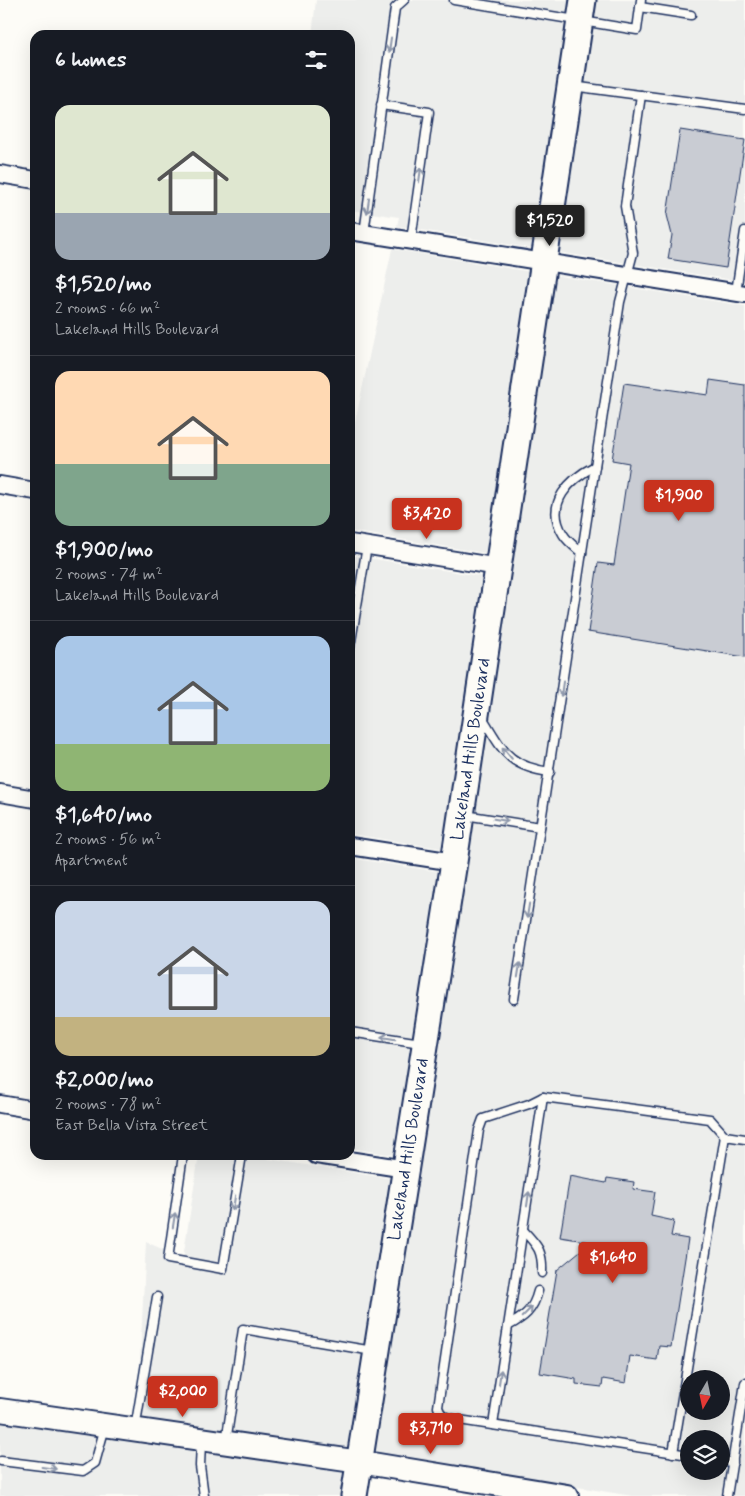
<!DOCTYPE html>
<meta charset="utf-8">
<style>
body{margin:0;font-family:Mynerve,sans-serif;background:#242831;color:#f1f3f6;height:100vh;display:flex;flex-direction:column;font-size:19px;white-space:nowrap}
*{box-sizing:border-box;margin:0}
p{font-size:16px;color:#9ea1a6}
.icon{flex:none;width:28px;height:28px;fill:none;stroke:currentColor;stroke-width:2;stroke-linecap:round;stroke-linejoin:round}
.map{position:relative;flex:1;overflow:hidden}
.drawer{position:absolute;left:30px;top:30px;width:325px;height:1130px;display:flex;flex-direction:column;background:#171b24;border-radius:15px;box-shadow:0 5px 20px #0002}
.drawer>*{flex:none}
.needle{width:32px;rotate:189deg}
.controls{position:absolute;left:680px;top:1370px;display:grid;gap:10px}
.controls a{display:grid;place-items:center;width:50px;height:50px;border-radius:50%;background:#171b24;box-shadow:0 5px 20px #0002;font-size:25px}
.price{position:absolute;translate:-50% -42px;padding:0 11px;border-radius:5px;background:#c8321e;color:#fff;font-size:16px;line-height:32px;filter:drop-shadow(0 1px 2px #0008)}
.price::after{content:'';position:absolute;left:50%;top:30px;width:15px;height:11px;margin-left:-8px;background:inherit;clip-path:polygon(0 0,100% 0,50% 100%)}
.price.on{background:#222;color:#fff}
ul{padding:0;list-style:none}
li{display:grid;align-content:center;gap:10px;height:265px;padding:0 25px}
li+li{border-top:1px solid #363941}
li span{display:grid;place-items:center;height:155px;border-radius:15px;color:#555}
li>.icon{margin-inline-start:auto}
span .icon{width:90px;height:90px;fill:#fffc;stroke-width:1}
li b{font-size:21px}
h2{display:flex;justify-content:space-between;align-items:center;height:60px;padding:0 25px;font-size:21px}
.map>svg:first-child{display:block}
</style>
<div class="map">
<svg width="745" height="1496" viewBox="0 0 745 1496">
<rect width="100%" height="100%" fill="#fdfcf7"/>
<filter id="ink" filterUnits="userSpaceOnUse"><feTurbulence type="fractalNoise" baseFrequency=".02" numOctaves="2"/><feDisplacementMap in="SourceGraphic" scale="10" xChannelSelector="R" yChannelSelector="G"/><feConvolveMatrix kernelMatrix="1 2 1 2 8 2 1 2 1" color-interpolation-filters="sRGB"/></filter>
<g filter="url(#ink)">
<g fill="#edeeec" fill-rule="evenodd">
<polygon points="316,0 572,0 535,249 397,226 399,217 350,210 350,35 312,35"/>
<polygon points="593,0 745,0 745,282 556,252"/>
<polygon points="392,249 532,272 490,554 350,531 350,446"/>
<path d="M553,275l192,31v1190h-113l-260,-43zM689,1379h32v32h-32zM689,1439h32v32h-32z"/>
<polygon points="350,555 486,577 445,849 350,834"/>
<polygon points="350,858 442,872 398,1156 350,1148"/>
<polygon points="199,1155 243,1155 394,1179 352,1450 137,1419 146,1242 183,1258"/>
<polygon points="0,1422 348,1473 344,1496 0,1496"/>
</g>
<g fill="#c9ccd3" stroke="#1b2f5e">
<polygon points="680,130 745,140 726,268 668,259 672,235 667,215"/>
<polygon points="710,380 745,385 745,657 588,632 598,563 614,565 629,463 612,460 624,383 708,395"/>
<polygon points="570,1176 606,1183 607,1178 634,1182 633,1189 655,1192 651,1216 674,1221 671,1236 688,1239 671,1347 659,1346 657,1360 630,1356 626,1383 603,1379 602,1387 576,1384 576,1379 540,1373 557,1270 591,1242 560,1237"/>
</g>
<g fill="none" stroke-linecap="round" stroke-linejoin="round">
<g stroke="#1b2f5e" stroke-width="11">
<g id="lane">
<polyline points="454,0 637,30 641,0"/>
<polyline points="640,7 691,15"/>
<polyline points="572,86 745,109"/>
<polyline points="381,105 429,112 411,240"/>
<polyline points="364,233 395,8 404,0"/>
<polyline points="736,292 745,231"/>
<path d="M582,553c-6,-5 -15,-12 -19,-19 -19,-31 7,-55 32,-68"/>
<polyline points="350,647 367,546"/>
<path d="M482,717c21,33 25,49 68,55"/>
<polyline points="465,815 540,827"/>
<polyline points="514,999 620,302 633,253 625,206 641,95"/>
<polyline points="350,1032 421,1043"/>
<polyline points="183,1155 168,1259 223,1269 242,1155"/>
<path d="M523,1230c15,16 20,21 19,43"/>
<path d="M508,1326c16,-9 25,-15 30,-35"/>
<polyline points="493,1425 543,1097"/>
<polyline points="135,1429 157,1297"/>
<polyline points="201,1442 200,1466 204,1496"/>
<polyline points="226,1442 243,1329 373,1351"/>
<polyline points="673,1453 725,1136"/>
<path d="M689,1455l-230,-35c-10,-2 -18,-2 -21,-13l41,-277 4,-11 46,-15 14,-7 167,22 15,17 20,3"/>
<polyline points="1,1461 83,1471 95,1463 105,1427"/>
<polyline points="721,1461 733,1462"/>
<polyline points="727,1496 745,1383"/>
</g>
</g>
<g stroke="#1b2f5e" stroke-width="20">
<g id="street">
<polyline points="0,174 35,180"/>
<polyline points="350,231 745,294"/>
<polyline points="0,485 35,491"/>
<polyline points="350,543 499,567"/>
<polyline points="0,793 35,799"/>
<polyline points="350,846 454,862"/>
<polyline points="0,1104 35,1110"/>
<polyline points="316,1155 406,1169"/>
</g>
</g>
<g stroke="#1b2f5e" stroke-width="26">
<polyline id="secondary" points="0,1410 360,1462 567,1496"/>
</g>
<g stroke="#1b2f5e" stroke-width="29">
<g id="primary">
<path id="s1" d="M354,1496l100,-634 129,-862"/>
</g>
</g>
<use href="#lane" stroke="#fdfcf7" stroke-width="8"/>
<use href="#street" stroke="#fdfcf7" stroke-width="16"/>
<use href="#secondary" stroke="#fdfcf7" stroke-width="22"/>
<use href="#primary" stroke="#fdfcf7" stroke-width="25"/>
</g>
<defs><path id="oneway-shaft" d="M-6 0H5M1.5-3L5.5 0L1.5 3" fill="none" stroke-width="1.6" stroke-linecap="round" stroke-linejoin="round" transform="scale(1.25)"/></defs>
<g stroke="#8c96aa">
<use href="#oneway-shaft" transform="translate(390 45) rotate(98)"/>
<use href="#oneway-shaft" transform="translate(420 175) rotate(-82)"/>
<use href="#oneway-shaft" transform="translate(368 206) rotate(98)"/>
<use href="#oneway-shaft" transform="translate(562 689) rotate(98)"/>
<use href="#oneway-shaft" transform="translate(507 753) rotate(-130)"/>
<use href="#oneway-shaft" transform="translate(501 820) rotate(9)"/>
<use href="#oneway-shaft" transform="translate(528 911) rotate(99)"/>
<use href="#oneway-shaft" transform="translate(519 970) rotate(-81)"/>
<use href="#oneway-shaft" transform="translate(388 1038) rotate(-171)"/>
<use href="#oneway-shaft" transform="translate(528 1199) rotate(-82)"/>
<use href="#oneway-shaft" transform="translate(234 1203) rotate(99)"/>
<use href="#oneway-shaft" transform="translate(174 1220) rotate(-81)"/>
<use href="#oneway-shaft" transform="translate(527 1312) rotate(-45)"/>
<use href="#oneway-shaft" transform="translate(500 1377) rotate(-82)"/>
<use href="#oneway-shaft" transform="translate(49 1468) rotate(8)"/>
</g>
</g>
<g text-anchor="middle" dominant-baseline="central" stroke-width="5" stroke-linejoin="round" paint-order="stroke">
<g font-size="18" fill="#1b2f5e" stroke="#fdfcf7">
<text stroke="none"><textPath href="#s1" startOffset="756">Lakeland Hills Boulevard</textPath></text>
<text stroke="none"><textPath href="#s1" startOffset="351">Lakeland Hills Boulevard</textPath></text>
</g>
</g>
</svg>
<div class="controls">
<a><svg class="needle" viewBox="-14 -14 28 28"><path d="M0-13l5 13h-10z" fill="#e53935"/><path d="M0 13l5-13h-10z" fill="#9ea1a6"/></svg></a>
<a><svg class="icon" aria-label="layers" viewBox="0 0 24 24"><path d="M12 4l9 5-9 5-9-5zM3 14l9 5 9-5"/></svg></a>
</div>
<b class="price on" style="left:550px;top:247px">$1,520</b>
<b class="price" style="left:679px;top:522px">$1,900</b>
<b class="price" style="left:427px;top:540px">$3,420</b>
<b class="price" style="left:613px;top:1284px">$1,640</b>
<b class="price" style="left:183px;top:1418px">$2,000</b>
<b class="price" style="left:431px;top:1455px">$3,710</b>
<section class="drawer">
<h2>6 homes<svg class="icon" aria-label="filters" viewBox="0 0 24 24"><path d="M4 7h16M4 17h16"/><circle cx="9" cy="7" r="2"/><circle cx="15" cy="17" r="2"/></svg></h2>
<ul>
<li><span style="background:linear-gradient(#dfe7d0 70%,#9aa5b1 0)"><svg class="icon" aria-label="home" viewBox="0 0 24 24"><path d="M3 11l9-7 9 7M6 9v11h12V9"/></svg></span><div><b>$1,520/mo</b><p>2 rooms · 66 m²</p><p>Lakeland Hills Boulevard</p></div></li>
<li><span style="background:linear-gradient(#ffd9b3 60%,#7fa58c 0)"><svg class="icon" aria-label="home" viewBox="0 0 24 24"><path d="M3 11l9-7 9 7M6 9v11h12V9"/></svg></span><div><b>$1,900/mo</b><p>2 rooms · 74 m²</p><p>Lakeland Hills Boulevard</p></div></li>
<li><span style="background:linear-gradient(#a9c7e8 70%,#8fb573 0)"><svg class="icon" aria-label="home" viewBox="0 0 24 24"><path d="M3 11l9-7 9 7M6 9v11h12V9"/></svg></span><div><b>$1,640/mo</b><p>2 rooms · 56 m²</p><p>Apartment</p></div></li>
<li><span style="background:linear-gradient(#c9d6e8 75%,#c2b280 0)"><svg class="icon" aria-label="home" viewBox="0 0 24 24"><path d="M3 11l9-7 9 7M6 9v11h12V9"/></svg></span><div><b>$2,000/mo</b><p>2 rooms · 78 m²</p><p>East Bella Vista Street</p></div></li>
</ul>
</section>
</div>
